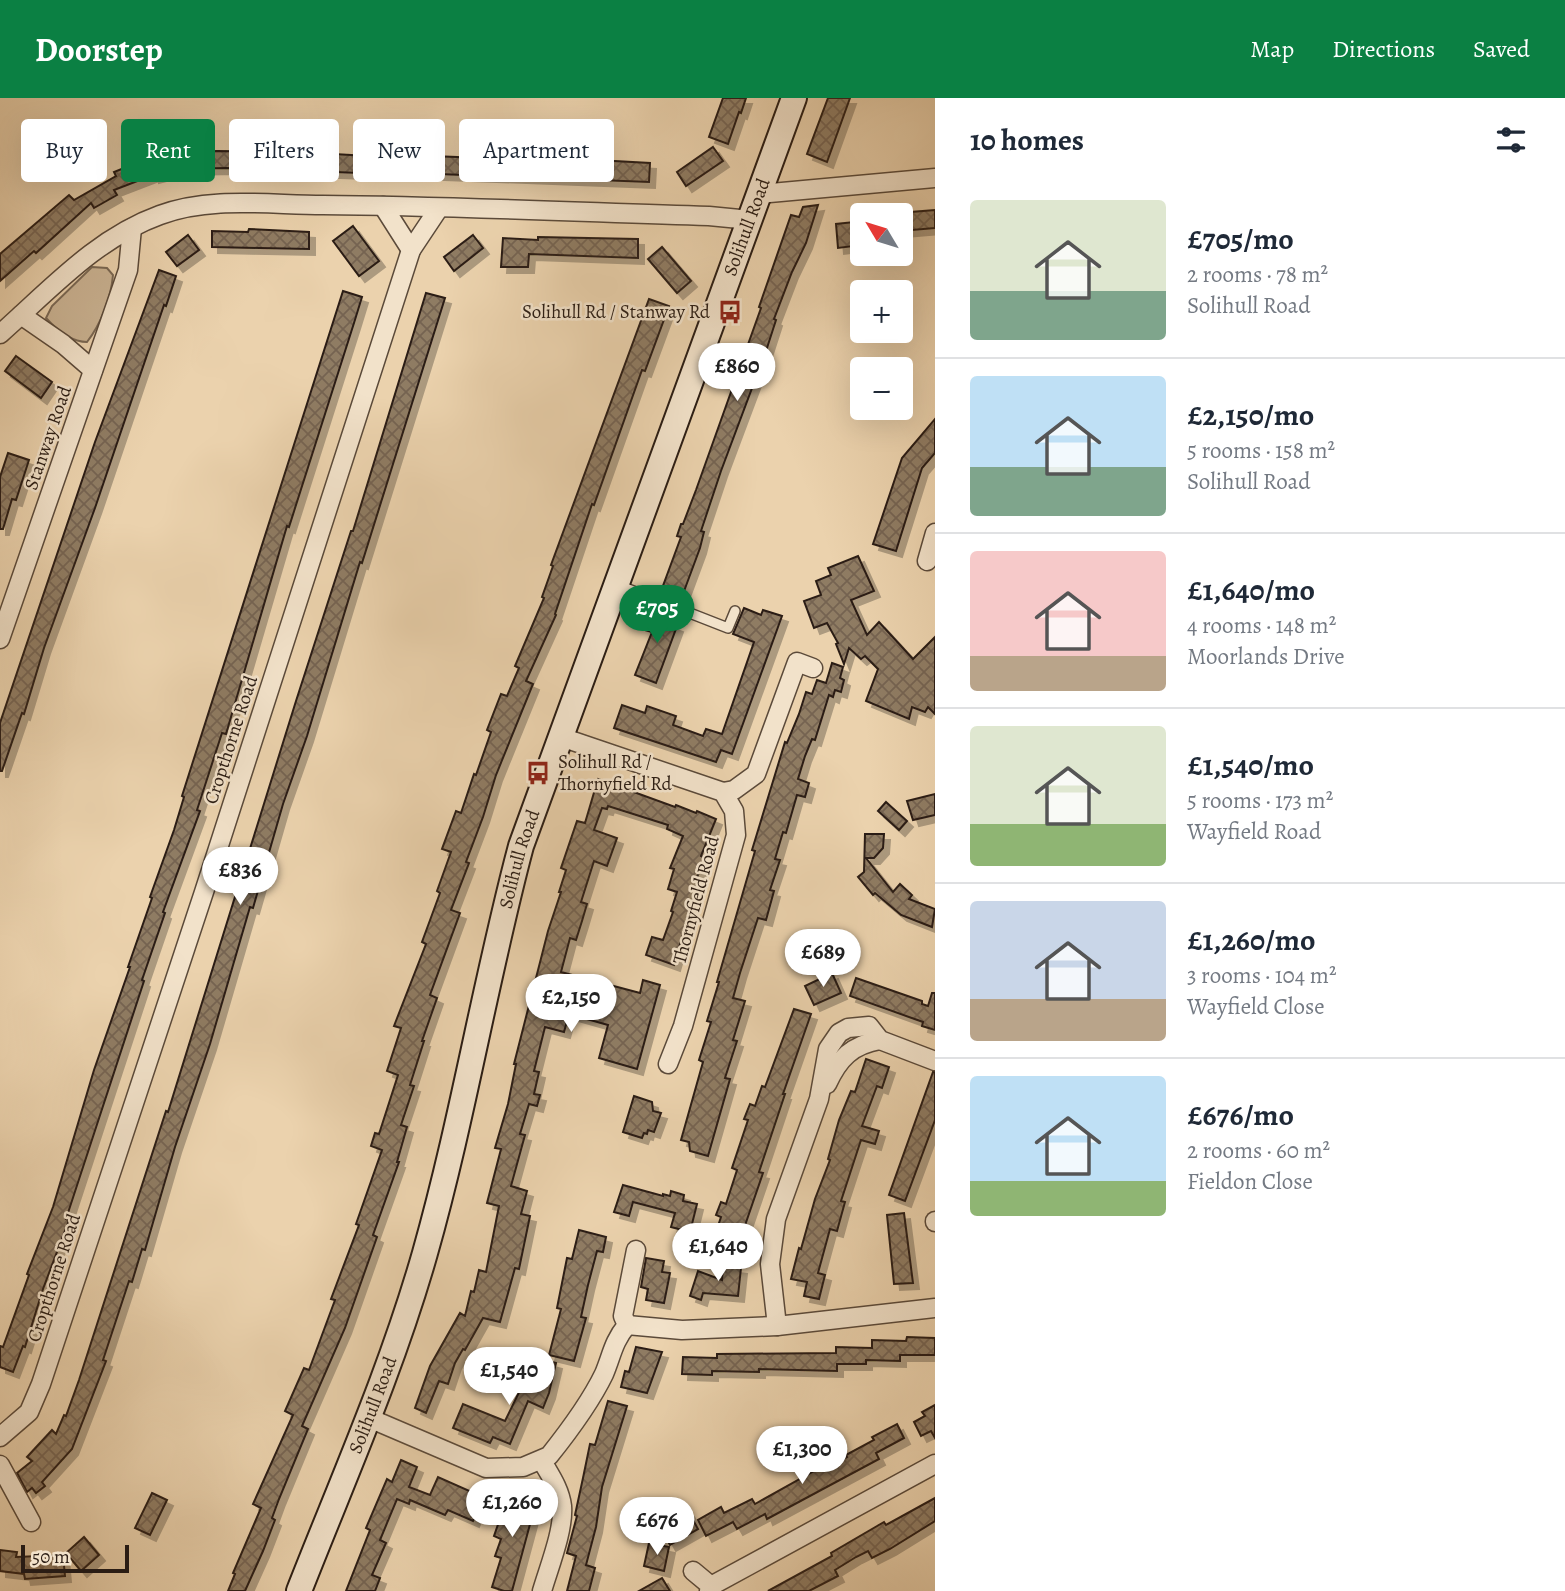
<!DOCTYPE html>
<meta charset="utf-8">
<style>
body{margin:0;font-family:Alegreya,serif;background:#f6f6f7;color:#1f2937;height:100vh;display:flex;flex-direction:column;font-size:26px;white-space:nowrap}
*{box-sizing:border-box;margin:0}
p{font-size:23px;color:#747a83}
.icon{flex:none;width:38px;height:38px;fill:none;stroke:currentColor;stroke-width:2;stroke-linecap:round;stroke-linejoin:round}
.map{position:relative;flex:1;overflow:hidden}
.sheet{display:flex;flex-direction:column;background:#fff;width:630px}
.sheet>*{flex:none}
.top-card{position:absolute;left:21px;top:21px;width:665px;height:63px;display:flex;gap:14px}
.needle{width:46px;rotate:308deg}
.buttons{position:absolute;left:850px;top:105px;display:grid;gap:14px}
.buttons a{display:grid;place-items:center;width:63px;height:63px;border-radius:7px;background:#fff;box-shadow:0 7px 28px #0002;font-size:35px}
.scale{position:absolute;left:21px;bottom:18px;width:108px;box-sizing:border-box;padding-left:7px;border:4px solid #2b1d14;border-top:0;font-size:19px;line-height:24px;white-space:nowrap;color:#2b1d14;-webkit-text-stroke:5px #f2e2ca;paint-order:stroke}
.price{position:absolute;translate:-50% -60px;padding:0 16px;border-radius:24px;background:#fff;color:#222;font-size:23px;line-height:46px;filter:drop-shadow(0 2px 4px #0008)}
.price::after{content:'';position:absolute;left:50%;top:42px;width:21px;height:16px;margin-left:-10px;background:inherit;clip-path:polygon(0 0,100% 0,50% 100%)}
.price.active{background:#0b8043;color:#fff}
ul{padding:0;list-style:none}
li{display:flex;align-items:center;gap:21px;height:175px;padding:0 35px}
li+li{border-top:2px solid #e0e1e3}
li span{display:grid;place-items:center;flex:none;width:196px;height:140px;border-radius:7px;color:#555}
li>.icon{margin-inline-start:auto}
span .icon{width:84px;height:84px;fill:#fffc;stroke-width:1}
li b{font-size:30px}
h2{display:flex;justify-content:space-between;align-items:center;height:84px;padding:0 35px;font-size:30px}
.chip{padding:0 24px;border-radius:7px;background:#fff;box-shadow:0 7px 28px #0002;font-size:24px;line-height:63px}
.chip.active{background:#0b8043;color:#fff}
header{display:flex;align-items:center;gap:42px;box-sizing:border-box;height:98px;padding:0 35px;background:#0b8043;color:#fff}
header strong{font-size:33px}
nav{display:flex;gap:38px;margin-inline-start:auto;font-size:24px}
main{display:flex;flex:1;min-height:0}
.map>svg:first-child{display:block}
</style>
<header>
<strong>Doorstep</strong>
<nav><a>Map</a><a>Directions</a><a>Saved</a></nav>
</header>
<main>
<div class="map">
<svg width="935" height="1493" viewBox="0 0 935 1493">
<defs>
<pattern id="building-cross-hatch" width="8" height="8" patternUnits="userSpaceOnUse" patternTransform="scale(1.75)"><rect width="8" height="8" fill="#8f7b64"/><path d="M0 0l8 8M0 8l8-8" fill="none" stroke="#756451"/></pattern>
<filter id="shadow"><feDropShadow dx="6" dy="6" stdDeviation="0" flood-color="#0004"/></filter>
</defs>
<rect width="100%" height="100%" fill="#ebd2ad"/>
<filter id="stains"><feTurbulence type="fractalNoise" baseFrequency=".00286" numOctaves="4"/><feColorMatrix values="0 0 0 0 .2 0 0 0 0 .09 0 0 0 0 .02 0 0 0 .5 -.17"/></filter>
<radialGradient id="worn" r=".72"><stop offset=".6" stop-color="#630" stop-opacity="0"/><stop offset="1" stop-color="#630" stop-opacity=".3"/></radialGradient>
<path fill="#cab393" stroke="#7a6854" stroke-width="2" d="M92,169l15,1 6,7c-2,23 -12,49 -26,67 -16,0 -31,-13 -41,-24l6,-12z"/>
<g fill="url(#building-cross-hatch)" stroke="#2b1d14" stroke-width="2" filter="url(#shadow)">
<polygon points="723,0 746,0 741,15 739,14 728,46 709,39"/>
<polygon points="828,0 850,0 827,64 807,56"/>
<polygon points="713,49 723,63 686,88 677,74"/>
<polygon points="217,53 298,54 369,58 405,58 405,54 431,55 431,58 511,61 546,61 546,57 578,59 578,61 650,65 649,84 360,73 360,75 226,70 184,71 153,79 153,77 114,92 117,97 94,110 91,105 36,155 34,153 0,183 0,156 69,97 74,102 116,78 114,74 139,64 180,54"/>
<polygon points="818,107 806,145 792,174 774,221 776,222 767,250 721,373 701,433 704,434 700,450 680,504 660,496 681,439 677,438 681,426 683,426 696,392 761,210 759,209 791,117 799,119 803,109"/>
<polygon points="935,112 935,130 901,133 901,118 911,117 911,114"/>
<polygon points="854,124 855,133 861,133 862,147 838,150 836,126"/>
<polygon points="353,128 379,163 359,178 333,143"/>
<polygon points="249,131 309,134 309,151 212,149 212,133 248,134"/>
<polygon points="188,137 199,152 177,168 166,154"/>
<polygon points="473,137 483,150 454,173 444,159"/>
<polygon points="538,139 638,141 638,160 529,156 528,169 501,169 503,140 538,142"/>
<polygon points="662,149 691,183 677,195 648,161"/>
<polygon points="159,172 176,178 166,208 164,207 95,410 44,550 24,616 22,615 2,673 0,673 0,625 95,344"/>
<polygon points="343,193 362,199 354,225 289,429 287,428 226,636 222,635 197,712 200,713 163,814 165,815 142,882 144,883 66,1121 69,1122 43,1191 25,1249 23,1248 13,1274 0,1269 0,1248 3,1249 29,1177 27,1176 53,1109 94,972 130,869 128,869 152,800 150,799 174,732 184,699 182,698"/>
<polygon points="426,195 445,200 362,465 360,464 307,638 283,706 253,810 250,809 210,946 175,1049 145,1152 142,1151 132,1184 129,1183 103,1262 106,1263 72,1351 42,1384 45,1388 36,1395 32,1390 27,1394 17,1375 32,1363 27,1359 52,1332 56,1336 64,1317 66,1318 79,1282 166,1013 168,1014 296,603 351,433 353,433"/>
<polygon points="649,201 669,208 645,273 642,272 594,407 592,406 555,516 556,517 526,583 533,586 496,677 483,719 466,764 469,765 451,812 460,815 430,897 437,900 422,943 424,943 410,987 414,988 401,1027 407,1029 397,1064 399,1064 373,1137 377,1139 345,1230 302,1328 308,1331 279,1401 272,1420 275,1422 263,1453 245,1493 228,1493 235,1476 233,1475 261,1410 253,1406 293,1317 285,1313 304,1270 309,1272 335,1202 331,1201 359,1127 356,1126 382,1052 371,1048 375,1035 379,1036 398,977 387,973 401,930 394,928 426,846 422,844 440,795 437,793 451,754 442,751 456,713 461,715 474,676 476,677 491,634 487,632 501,596 507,598 519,570 515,568 544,500 542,499 553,468 551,467"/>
<polygon points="16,258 52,284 41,300 5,273"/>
<polygon points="935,321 935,355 922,370 896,453 873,446 902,360"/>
<polygon points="8,355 29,362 16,402 12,401 3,431 0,431 0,379"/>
<polygon points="858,458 874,493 851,502 867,537 879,524 913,561 935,539 935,616 928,609 925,614 912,609 909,621 866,603 878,571 865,558 861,561 849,550 844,566 836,546 838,545 827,525 814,530 804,503 821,497 816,483 831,477 828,470"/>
<polygon points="654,509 675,517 671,526 677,528 656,585 635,577 652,534 645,532"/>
<polygon points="744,510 761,517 763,512 782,518 732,656 721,652 716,664 614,630 622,607 645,615 647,608 676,618 673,627 703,638 706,631 722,636 754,544 733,536"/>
<polygon points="832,565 843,569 840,580 844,582 841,594 835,592 833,599 829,597 815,642 812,641 805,658 798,681 809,685 805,699 797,697 786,735 783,734 775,761 780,762 770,792 774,793 766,822 758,820 740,875 733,900 745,903 733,942 737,943 725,980 730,981 708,1058 690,1053 689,1044 681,1042 703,964 699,962 711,924 707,923 719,884 717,884 755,753 752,752 785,644 787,645 799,616 806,594 812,596 817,582 826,585"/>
<polygon points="598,681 675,709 676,707 696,715 697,713 716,721 701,758 705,760 695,784 698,785 674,867 646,857 652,839 663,842 673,814 671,813 677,794 668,791 674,771 670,770 683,738 667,731 668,727 608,708 607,711 602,710 594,732 617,740 607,768 594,763 581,804 587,806 582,823 576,842 570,840 561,874 640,895 643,882 660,887 637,971 599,960 608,927 569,916 564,934 545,929 534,973 539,974 534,996 540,997 537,1008 529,1006 520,1036 525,1037 511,1088 527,1093 521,1116 530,1118 519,1171 515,1170 500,1224 483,1220 465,1252 463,1251 455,1265 448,1286 439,1283 426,1315 415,1310 430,1268 460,1215 465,1218 471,1193 474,1194 479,1172 486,1174 499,1108 487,1105 501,1051 495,1050 508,1006 516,966 514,966 548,833 561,794 559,794 566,772 561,770 577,723 585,725"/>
<polygon points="935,696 935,717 913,722 907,703"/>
<polygon points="886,704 907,723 899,732 878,713"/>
<polygon points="865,736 884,736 883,750 874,760 866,760 893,794 900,786 912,797 909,801 935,811 932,829 901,817 875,795 873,797 858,779 864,774"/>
<polygon points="832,875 841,895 814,907 805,888"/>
<polygon points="856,880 922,903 922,906 928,908 932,895 935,895 935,932 922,928 923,924 850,898"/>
<polygon points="794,911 811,916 783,996 785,996 759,1074 763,1075 741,1139 717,1131 721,1119 716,1117 721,1104 726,1106 737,1072 732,1070 748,1022 744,1021 750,1006 755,1008 762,988 765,989"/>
<polygon points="866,961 889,969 882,990 877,988 862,1028 879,1033 875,1046 861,1042 841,1103 845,1104 837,1133 830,1131 818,1175 825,1177 819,1201 804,1198 807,1184 791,1181 799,1150 801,1151 815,1101 830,1062 828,1061 839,1022 851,993 855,994"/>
<polygon points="933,974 935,974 935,1022 905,1103 889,1097"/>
<polygon points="634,998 652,1004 653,1013 661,1015 654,1034 648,1032 647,1036 644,1035 642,1040 623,1034"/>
<polygon points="623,1087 663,1098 663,1096 670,1098 671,1093 684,1097 683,1103 697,1106 690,1134 671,1129 675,1115 633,1104 629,1118 614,1114"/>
<polygon points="904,1115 913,1185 894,1186 887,1117"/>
<polygon points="579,1132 606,1139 603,1154 597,1153 588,1187 581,1219 586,1220 574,1263 549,1257 561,1211 557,1210 567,1160 572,1161"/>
<polygon points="646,1160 664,1163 662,1174 670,1175 664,1205 646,1202 648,1191 641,1189"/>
<polygon points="723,1168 741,1170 738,1198 703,1195 701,1202 690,1198 698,1173 722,1182"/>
<polygon points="907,1239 935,1240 935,1257 900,1257 900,1263 866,1262 866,1266 837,1266 837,1273 759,1271 759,1274 712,1273 712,1277 682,1276 683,1259 717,1260 717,1256 836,1255 836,1249 872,1250 872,1242 906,1243"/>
<polygon points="636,1249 662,1254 647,1295 621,1289 625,1273 629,1274"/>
<polygon points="533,1259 556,1265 549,1295 543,1310 528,1303 510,1346 493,1339 490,1345 453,1330 463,1306 505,1323 529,1274"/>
<polygon points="608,1303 627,1308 602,1389 596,1429 586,1467 595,1470 589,1493 567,1493 576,1458 567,1455 577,1418 575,1417 583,1380 590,1346 595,1347"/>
<polygon points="935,1307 935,1340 931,1333 921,1338 914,1324 925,1318 922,1314"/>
<polygon points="897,1326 904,1340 876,1355 879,1361 767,1421 765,1416 737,1431 733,1424 706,1438 698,1422 721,1409 724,1415 752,1401 755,1406 823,1368 825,1371 847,1359 846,1357 874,1342 872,1339"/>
<polygon points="401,1362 417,1369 409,1389 430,1397 438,1379 483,1399 473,1423 448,1412 445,1417 410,1402 409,1406 397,1401 380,1442 386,1445 372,1477 380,1480 375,1493 346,1493 370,1432 366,1430 387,1381 392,1384"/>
<polygon points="152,1395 167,1402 150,1437 135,1430"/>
<polygon points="509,1395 536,1404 512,1493 504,1493 492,1489 501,1460 495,1458 501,1441 494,1438"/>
<polygon points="935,1400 935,1423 890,1451 872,1460 868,1453 856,1459 835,1472 838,1478 809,1493 768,1493 832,1458 831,1455 884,1424 886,1427"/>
<polygon points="688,1413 698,1431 670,1447 660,1429"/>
<polygon points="84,1439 99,1457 81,1473 66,1455"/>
<polygon points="649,1445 669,1449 664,1473 644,1468"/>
<polygon points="0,1452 17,1454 16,1459 63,1457 65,1478 25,1481 24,1476 0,1473"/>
<polygon points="662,1480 670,1493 639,1493"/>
</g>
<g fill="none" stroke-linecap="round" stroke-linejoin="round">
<g stroke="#5b4a3a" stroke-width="12">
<polyline id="lane" points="618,487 728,530 735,513"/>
</g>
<g stroke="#5b4a3a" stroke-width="21">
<g id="street">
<polyline points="760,96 935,80"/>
<polyline points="383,108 411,152"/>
<polyline points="21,217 63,246 93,272"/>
<path d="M0,236c50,-44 96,-96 160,-119 50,-19 110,-10 163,-10 128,1 257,7 386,11l41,4"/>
<polyline points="927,463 935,435"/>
<polyline points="0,541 128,172 132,130"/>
<polyline points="561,639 723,694 734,713 736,737 683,928 668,966"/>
<polyline points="723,694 734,692 756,676 797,564 813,570"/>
<path d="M827,986c12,-26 25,-39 53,-44"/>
<polyline points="935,1123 935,1124"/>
<polyline points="627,1227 682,1232 777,1228 935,1210"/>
<polyline points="777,1228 770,1166 776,1121 819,1001 828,951 839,935 848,930 869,928 880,942 935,963"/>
<path d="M369,1320l117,50 37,-1 26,-11c20,-25 41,-53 55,-82 8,-19 9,-32 23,-49l-4,-9 13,-66"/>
<polyline points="0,1339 29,1314 41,1286 204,794 411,152 439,110"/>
<path d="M542,1363c8,14 18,28 20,45 2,24 -13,61 -20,85"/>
<polyline points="0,1367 31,1424"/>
<polyline points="693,1473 711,1488 709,1493"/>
<polyline points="711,1488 935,1366"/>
</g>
</g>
<g stroke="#2b1d14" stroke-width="28">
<g id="secondary">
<path id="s1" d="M299,1493c44,-112 93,-222 126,-338 38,-134 60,-272 96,-407l273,-748"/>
</g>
</g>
<use href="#lane" stroke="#f2e2ca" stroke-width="9"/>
<use href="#street" stroke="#f2e2ca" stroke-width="18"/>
<use href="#secondary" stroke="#f2e2ca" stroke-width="24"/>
</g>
<defs>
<g id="bus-bare" transform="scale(1.89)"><path d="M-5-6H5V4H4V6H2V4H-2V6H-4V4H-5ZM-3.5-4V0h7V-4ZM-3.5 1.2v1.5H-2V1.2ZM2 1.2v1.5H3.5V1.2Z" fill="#8f2418" stroke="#f2e2ca" stroke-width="2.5" paint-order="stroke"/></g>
</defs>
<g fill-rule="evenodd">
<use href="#bus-bare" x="730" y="214"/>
<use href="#bus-bare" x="538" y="675"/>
</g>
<g text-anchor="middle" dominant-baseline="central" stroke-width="5" stroke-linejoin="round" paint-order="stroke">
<g font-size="19" fill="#2b1d14" stroke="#f2e2ca">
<text stroke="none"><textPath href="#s1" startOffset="1438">Solihull Road</textPath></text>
<text transform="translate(48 340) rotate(-71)">Stanway Road</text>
<text transform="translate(231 642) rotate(-72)">Cropthorne Road</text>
<text stroke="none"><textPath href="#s1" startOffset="766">Solihull Road</textPath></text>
<text transform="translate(696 802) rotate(-75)">Thornyfield Road</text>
<text transform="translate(54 1180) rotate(-72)">Cropthorne Road</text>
<text stroke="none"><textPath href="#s1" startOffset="200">Solihull Road</textPath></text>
</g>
<g font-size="19" fill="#2b1d14" stroke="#f2e2ca" text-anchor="end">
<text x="710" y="214">Solihull Rd / Stanway Rd</text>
<text x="558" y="664" text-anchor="start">Solihull Rd /<tspan x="558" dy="22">Thornyfield Rd</tspan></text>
</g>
</g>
<rect width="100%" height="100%" filter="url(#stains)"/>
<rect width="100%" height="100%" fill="url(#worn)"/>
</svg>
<div class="buttons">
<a><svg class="needle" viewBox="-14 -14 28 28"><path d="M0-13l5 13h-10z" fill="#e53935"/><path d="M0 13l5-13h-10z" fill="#747a83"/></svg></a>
<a>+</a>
<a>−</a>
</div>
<div class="scale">50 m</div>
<b class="price" style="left:737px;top:305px">£860</b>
<b class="price active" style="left:657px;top:547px">£705</b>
<b class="price" style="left:240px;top:809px">£836</b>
<b class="price" style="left:823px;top:891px">£689</b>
<b class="price" style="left:571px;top:936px">£2,150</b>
<b class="price" style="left:718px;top:1185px">£1,640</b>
<b class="price" style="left:509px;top:1309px">£1,540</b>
<b class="price" style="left:802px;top:1388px">£1,300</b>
<b class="price" style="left:512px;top:1441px">£1,260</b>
<b class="price" style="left:657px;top:1459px">£676</b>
<div class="top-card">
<a class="chip">Buy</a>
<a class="chip active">Rent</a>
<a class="chip">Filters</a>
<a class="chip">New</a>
<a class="chip">Apartment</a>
</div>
</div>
<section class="sheet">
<h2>10 homes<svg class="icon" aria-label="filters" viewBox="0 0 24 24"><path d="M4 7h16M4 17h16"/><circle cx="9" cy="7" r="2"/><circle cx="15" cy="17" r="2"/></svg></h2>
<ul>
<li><span style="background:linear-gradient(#dfe7d0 65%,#7fa58c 0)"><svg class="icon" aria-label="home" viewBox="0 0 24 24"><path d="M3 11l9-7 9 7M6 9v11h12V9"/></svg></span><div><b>£705/mo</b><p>2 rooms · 78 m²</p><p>Solihull Road</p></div></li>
<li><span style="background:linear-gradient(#bfe0f5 65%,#7fa58c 0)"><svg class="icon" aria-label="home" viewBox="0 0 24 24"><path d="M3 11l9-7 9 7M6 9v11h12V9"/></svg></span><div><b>£2,150/mo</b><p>5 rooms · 158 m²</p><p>Solihull Road</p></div></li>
<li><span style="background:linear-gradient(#f6c9c9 75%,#b9a48a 0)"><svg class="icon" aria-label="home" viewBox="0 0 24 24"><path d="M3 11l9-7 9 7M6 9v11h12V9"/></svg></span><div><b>£1,640/mo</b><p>4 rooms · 148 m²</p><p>Moorlands Drive</p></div></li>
<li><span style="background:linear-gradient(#dfe7d0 70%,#8fb573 0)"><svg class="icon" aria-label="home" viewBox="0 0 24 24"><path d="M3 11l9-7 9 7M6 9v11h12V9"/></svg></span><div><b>£1,540/mo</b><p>5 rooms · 173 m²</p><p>Wayfield Road</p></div></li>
<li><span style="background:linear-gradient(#c9d6e8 70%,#b9a48a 0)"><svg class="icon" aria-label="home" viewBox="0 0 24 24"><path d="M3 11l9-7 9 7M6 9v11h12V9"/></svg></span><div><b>£1,260/mo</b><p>3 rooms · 104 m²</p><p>Wayfield Close</p></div></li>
<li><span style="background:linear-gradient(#bfe0f5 75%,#8fb573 0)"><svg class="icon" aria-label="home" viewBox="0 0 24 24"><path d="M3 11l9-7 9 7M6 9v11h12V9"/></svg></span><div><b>£676/mo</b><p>2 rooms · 60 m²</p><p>Fieldon Close</p></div></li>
</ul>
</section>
</main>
